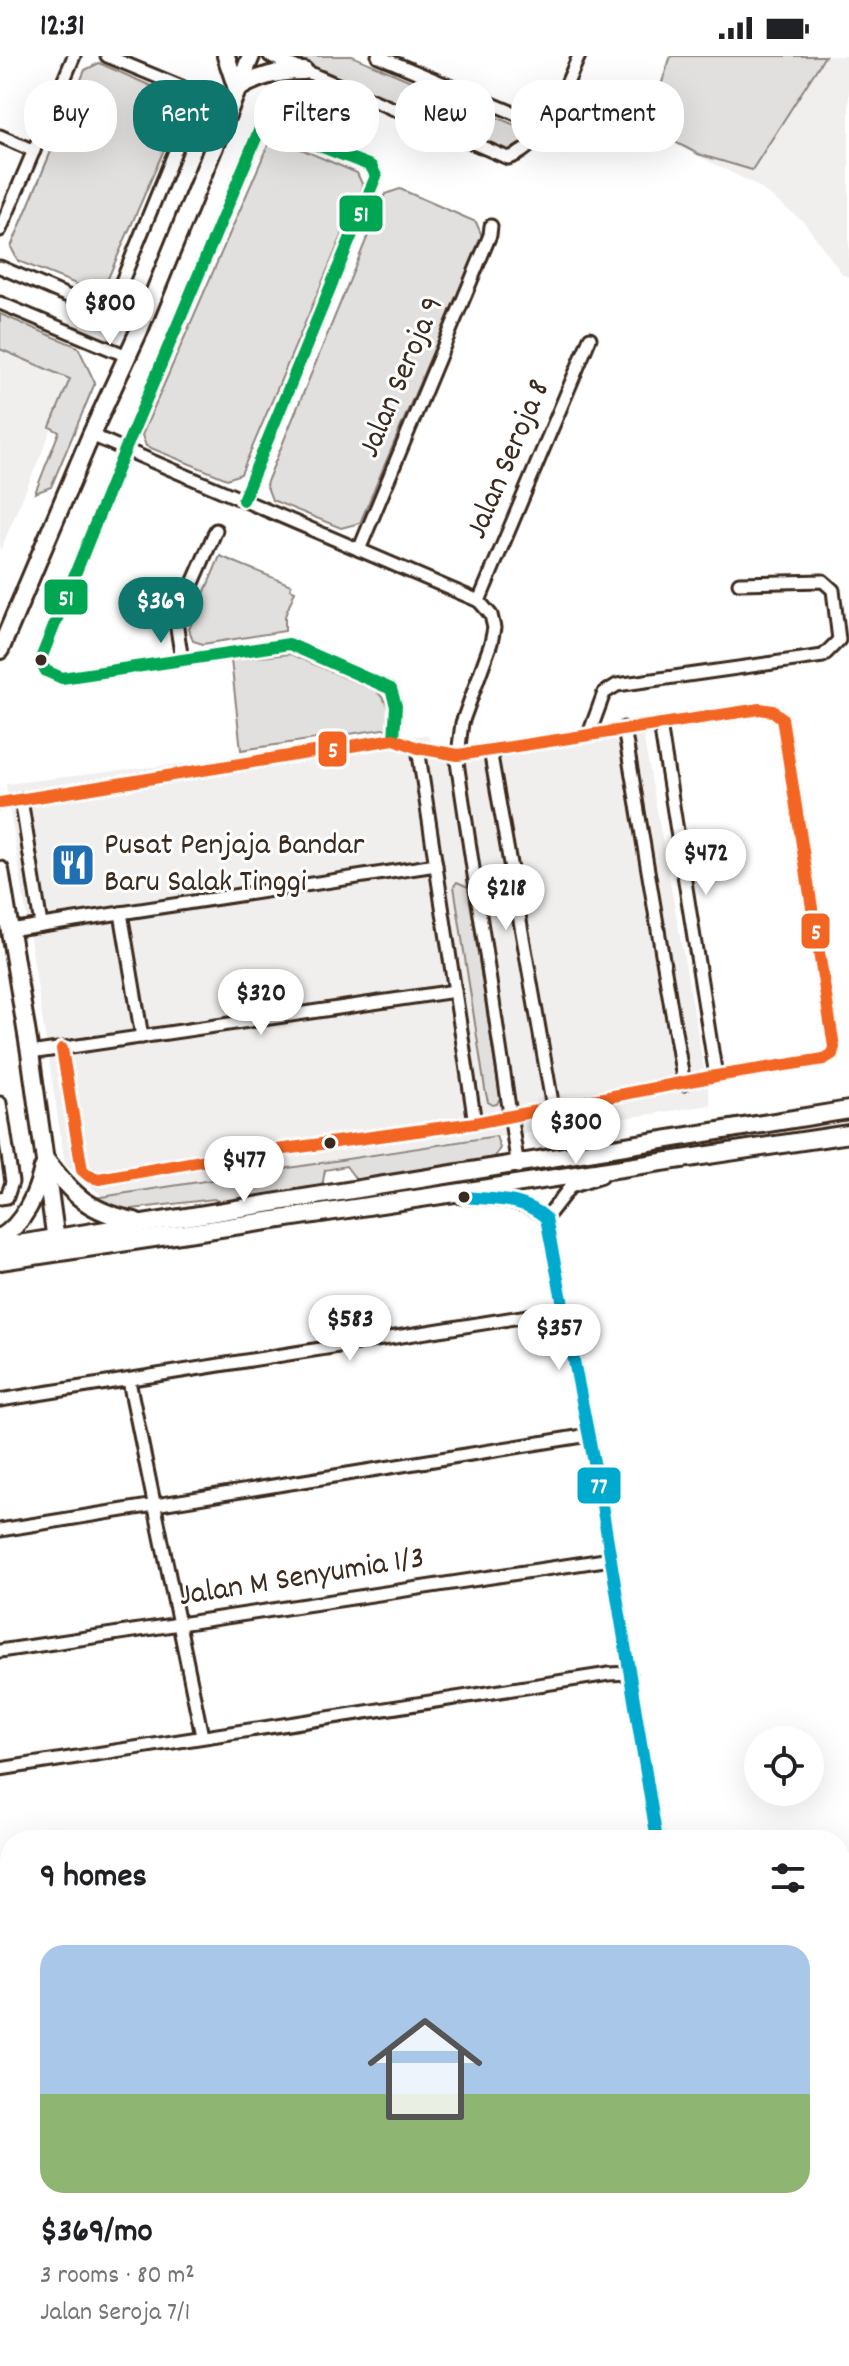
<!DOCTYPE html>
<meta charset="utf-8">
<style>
body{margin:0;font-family:Dekko,sans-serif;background:#f6f6f6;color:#202124;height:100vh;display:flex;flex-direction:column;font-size:30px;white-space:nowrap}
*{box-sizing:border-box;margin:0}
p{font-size:26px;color:#757577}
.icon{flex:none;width:44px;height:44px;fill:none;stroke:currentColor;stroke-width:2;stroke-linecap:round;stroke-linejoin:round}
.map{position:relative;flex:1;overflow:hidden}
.sheet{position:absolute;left:0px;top:1774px;width:850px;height:536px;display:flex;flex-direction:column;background:#fff;border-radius:32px 32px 0 0;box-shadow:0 8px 32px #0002}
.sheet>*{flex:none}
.hud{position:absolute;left:24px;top:24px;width:802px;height:72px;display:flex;gap:16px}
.fabs{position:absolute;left:744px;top:1670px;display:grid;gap:16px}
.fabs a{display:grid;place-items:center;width:80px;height:80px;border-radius:50%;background:#fff;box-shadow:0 8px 32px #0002;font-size:40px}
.price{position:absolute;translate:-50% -68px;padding:0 18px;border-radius:28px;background:#fff;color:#222;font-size:26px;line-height:52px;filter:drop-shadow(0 2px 4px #0008)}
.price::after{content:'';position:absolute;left:50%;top:48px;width:24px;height:18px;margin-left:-12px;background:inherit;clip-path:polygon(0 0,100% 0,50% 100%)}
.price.selected{background:#0f766e;color:#fff}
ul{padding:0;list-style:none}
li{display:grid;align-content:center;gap:16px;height:424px;padding:0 40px}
li span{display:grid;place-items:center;height:248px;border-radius:24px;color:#555}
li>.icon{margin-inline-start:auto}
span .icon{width:144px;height:144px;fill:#fffc;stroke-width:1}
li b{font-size:34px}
h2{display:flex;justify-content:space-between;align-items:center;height:96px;padding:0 40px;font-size:34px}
.pill{padding:0 28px;border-radius:32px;background:#fff;box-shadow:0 8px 32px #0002;font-size:28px;line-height:72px}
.pill.selected{background:#0f766e;color:#fff}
.status{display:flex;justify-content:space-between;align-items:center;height:56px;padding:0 40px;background:#fff;direction:ltr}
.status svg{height:22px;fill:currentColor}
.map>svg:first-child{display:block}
</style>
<div class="status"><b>12:31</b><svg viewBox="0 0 49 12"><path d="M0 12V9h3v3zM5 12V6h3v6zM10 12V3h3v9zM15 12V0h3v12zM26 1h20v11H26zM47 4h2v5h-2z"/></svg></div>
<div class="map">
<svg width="849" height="2310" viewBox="0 0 849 2310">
<defs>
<pattern id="cemetery-stones" width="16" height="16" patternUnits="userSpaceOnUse" patternTransform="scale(2)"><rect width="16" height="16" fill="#e2e0de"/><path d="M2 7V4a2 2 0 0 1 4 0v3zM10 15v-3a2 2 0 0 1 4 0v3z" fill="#c3c0be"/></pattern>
</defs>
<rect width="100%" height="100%" fill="#fff"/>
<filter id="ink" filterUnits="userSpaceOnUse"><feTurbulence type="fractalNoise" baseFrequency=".0125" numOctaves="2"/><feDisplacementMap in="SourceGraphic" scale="16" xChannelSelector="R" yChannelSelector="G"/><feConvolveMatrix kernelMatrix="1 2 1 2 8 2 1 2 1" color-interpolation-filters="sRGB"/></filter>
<g filter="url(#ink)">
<g fill="#f1efee">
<polygon points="669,0 849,0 849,221 843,219 804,166 756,129 644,73"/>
<polygon points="0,264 83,299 0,495"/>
<polygon points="643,678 711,1049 103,1141 65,1108 6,728 427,679 440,702"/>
</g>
<g fill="#e2e0de" stroke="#8e857e" stroke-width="2">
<polygon points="291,0 352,0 515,69 524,85 521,92 514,96 502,94"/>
<polygon points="671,0 825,0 752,114 698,98 647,71"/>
<polygon points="99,7 176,41 180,57 106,227 91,234 18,205 11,191 85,14"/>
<polygon points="280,84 357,117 363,130 241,418 227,423 146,390 142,379 269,87"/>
<polygon points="400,133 476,166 482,180 360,467 341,472 272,444 266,428 385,138"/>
<polygon points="0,258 78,291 95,327 51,431 35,437 59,376 50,371 70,323 0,293"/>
<polygon points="220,500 291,529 290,533 295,535 285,560 285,575 203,588 193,585 189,573"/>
<path d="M290,598l86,37c13,12 15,19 14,37l-149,22 -10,-90z"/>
<polygon points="457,826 468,831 500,1042 497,1048 493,1049 488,1046 485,1033 454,830"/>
<polygon points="496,1080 500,1092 493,1104 358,1126 346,1110 325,1114 322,1131 224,1148 214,1143 124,1154 88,1143"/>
</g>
<polygon fill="url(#cemetery-stones)" stroke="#8e857e" stroke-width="2" points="10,2270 10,2300 503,2300 521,2310 0,2310 0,2299"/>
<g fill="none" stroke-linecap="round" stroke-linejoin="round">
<g stroke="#3b2a1e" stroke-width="17">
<g id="street">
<path d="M270,0l238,102c37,-10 56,-70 71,-102"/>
<polyline points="378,0 545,70"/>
<polyline points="0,80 34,95"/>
<polyline points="0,174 74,0"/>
<polyline points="0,211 91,250 105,248 116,240 191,56 190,42 182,31 107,0"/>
<polyline points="0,247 127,300"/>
<polyline points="91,379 479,545 491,559 494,572 491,587 462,667 457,706 518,1111"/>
<polyline points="243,444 376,120 371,110 265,69 261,70 125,394 40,605 46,615 62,622 289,588 391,633 396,650 394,683"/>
<polyline points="359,494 490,179 491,170"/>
<polyline points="479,545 590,282"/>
<polyline points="182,604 176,566 216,474"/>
<polyline points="660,668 716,1020"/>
<polyline points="624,672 684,1028"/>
<polyline points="589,678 604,637 617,629 823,600 839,584 833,534 823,525 739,527"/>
<polyline points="418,692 475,1067"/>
<polyline points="490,694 553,1052"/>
<polyline points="21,743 41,869"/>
<polyline points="0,747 394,683 418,692 458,699 760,653 773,655 782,662 834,991 832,998 824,1003 716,1020 475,1067 218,1102 99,1123 89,1120 82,1114 62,993"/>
<polyline points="121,857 142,981"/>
<polyline points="9,874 436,809"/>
<polyline points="30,997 455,935"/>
<polyline points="0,1047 12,1126 7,1141 0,1142"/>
<path d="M461,1141c31,3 61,0 85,21l54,275 57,347"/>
<polyline points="546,1162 570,1131 601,1121"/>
<polyline points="129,1325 202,1680"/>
<polyline points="0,1344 565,1254"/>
<polyline points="0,1474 589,1379"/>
<polyline points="0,1595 611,1503"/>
<polyline points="0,1713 609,1618 630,1617"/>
</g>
</g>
<g stroke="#3b2a1e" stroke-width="22">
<g id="secondary">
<path d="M226,0l11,33c22,-13 41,-18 67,-18"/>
<polyline points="0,594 91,379 138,277 251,0"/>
<polyline points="0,814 30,997 57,1192"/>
<path d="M46,1104c27,36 44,52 89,61"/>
<path d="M0,1182c24,-14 37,-44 43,-70"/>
<polyline points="0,1191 849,1054"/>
<polyline points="0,1205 849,1078"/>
</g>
</g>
<use href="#street" stroke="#fff" stroke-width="11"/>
<use href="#secondary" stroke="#fff" stroke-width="16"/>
<g stroke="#fff" stroke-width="18">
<polyline id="bus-1" points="243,444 376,120 371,110 265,69 261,70 125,394 40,605 46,615 62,622 289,588 391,633 396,650 394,683"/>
</g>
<g stroke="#fff" stroke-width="18">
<polyline id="bus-2" points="0,747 394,683 418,692 458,699 760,653 773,655 782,662 834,991 832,998 824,1003 716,1020 475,1067 218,1102 99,1123 89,1120 82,1114 62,993"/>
</g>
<g stroke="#fff" stroke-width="18">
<path id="bus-3" d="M464,1141c30,3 59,0 82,21l54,275 57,347"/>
</g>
<use href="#bus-1" stroke="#00a651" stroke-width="12"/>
<use href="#bus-2" stroke="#f26522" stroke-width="12"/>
<use href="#bus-3" stroke="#00a9ce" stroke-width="12"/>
</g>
</g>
<defs>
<g id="restaurant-square" transform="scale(2.3)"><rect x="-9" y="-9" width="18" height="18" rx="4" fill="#1f6fb2" stroke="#fff"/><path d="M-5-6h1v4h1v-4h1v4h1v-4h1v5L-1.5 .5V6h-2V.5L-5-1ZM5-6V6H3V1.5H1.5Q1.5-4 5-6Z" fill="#fff"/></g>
</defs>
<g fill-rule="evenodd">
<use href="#restaurant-square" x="73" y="809"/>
</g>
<g fill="#3b2a1e" stroke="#fff" stroke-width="3">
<circle cx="41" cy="604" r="7"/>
<circle cx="330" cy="1087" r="7"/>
<circle cx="464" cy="1141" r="7"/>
</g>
<g text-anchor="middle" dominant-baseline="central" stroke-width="6" stroke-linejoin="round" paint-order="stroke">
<g font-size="32" fill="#3b2a1e" stroke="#fff">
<text transform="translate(403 322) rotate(-67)">Jalan Seroja 9</text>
<text transform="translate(510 404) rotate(-67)">Jalan Seroja 8</text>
<text transform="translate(302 1523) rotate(-9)">Jalan M Senyumia 1/3</text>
</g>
<g font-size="32" fill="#3b2a1e" stroke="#fff" text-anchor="start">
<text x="104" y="791">Pusat Penjaja Bandar<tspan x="104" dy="37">Baru Salak Tinggi</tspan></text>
</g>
</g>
<g stroke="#fff" stroke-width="3">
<rect x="338" y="138" width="46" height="39" rx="8" fill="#00a651"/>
<rect x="43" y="522" width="46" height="38" rx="8" fill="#00a651"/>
<rect x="317" y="674" width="31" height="38" rx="8" fill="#f26522"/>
<rect x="800" y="856" width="31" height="38" rx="8" fill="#f26522"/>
<rect x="576" y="1410" width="46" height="39" rx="8" fill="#00a9ce"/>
</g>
<g font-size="22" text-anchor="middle" font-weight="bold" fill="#fff">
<text x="361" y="165">51</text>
<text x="66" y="549">51</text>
<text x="333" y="701">5</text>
<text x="816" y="883">5</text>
<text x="599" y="1437">77</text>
</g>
</svg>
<div class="fabs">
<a><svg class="icon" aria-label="locate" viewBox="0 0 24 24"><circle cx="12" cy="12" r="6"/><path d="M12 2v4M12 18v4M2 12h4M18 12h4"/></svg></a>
</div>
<b class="price" style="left:110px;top:291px">$800</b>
<b class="price selected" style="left:161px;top:589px">$369</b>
<b class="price" style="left:706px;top:841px">$472</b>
<b class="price" style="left:506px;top:876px">$218</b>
<b class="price" style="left:261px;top:981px">$320</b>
<b class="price" style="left:576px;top:1110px">$300</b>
<b class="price" style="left:244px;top:1148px">$477</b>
<b class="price" style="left:350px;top:1307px">$583</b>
<b class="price" style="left:559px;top:1316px">$357</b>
<div class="hud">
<a class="pill">Buy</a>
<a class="pill selected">Rent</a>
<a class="pill">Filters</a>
<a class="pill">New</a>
<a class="pill">Apartment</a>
</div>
<section class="sheet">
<h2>9 homes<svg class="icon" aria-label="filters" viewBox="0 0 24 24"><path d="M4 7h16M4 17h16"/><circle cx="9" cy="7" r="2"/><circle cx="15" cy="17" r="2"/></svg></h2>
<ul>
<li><span style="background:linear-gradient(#a9c7e8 60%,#8fb573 0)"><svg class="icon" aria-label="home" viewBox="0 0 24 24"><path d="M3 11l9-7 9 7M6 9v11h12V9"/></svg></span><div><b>$369/mo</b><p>3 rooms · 80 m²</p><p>Jalan Seroja 7/1</p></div></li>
</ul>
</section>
</div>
